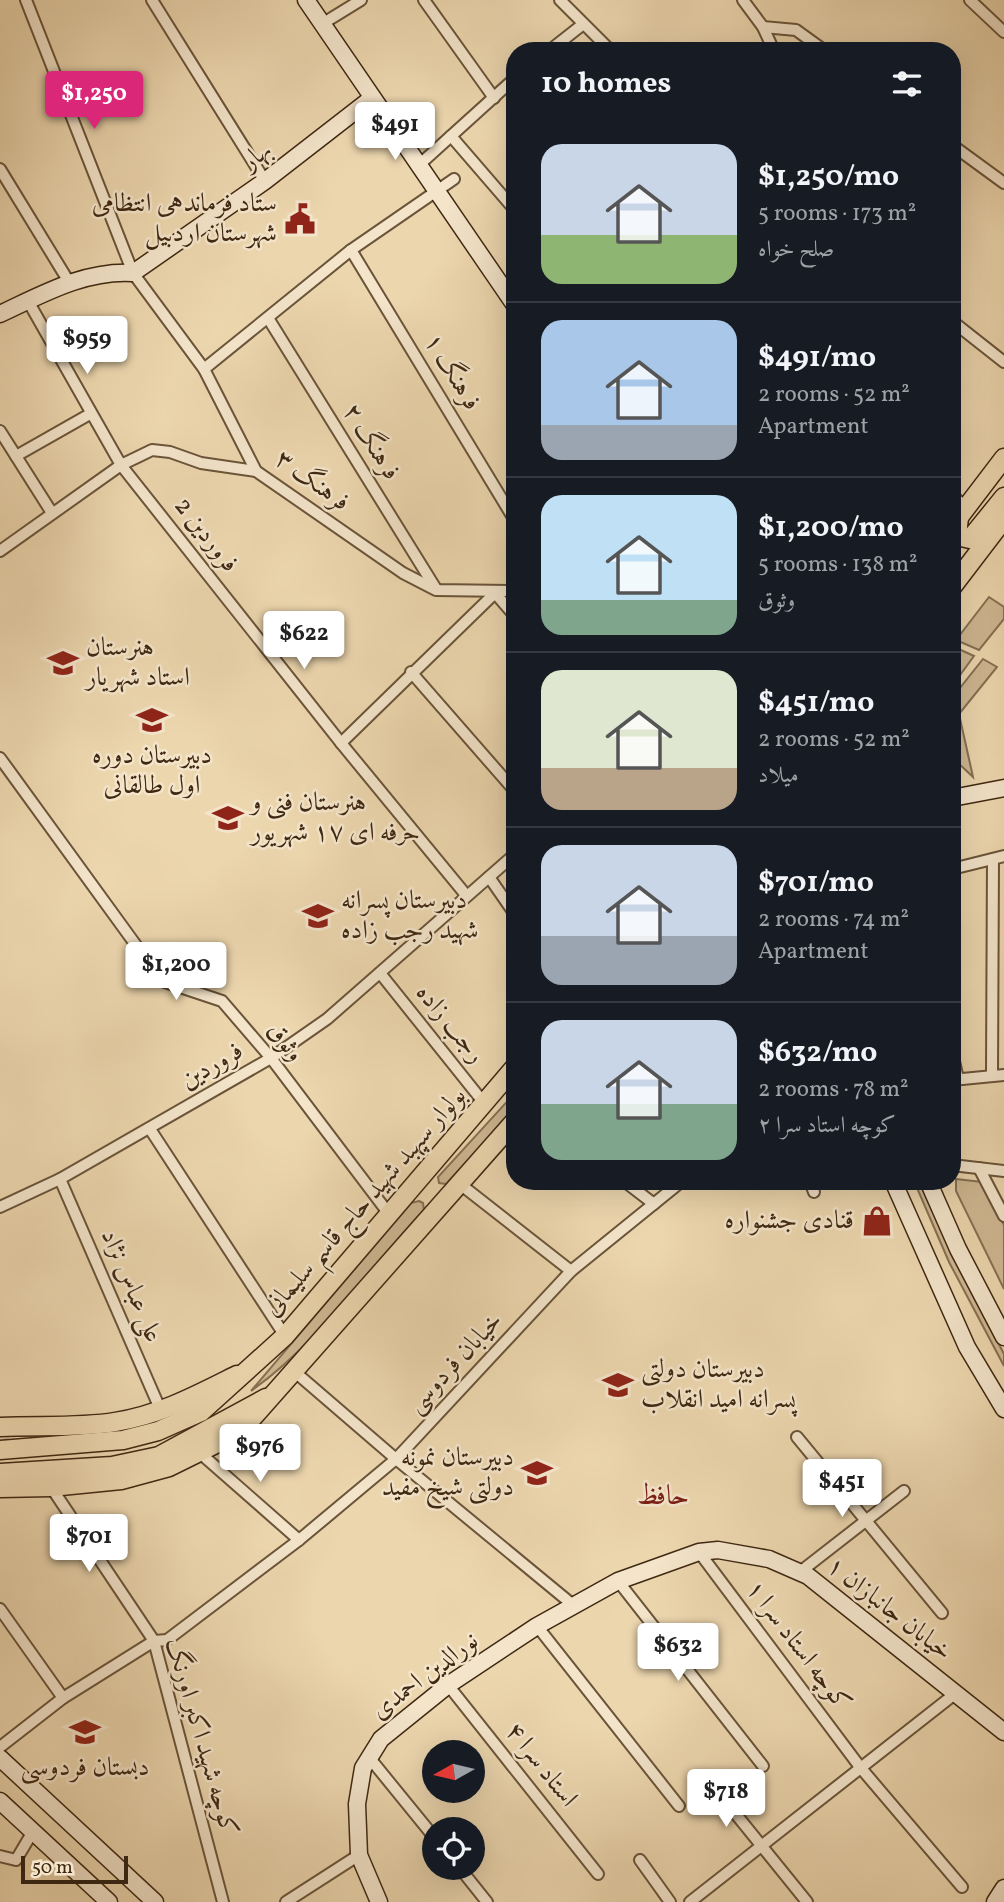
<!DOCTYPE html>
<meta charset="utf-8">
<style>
body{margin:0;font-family:Vollkorn,Amiri,serif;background:#20242c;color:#f1f3f6;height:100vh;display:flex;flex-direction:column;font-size:26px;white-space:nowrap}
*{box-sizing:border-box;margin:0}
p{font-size:23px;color:#9ea1a6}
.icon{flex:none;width:38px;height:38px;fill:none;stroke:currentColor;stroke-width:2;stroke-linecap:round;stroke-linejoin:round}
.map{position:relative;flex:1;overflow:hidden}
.drawer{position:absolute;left:506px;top:42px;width:455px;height:1148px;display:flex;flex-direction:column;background:#171b24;border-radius:28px;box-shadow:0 7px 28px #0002}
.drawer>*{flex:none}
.needle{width:46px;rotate:262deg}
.buttons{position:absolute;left:422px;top:1740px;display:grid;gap:14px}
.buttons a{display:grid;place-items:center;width:63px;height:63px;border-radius:50%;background:#171b24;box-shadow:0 7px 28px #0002;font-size:35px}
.scale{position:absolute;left:21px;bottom:18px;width:107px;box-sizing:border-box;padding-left:7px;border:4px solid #3f2812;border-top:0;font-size:19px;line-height:24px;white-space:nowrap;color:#3f2812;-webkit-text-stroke:5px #f3e4ca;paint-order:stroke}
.price{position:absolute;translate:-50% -60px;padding:0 16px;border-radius:7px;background:#fff;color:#222;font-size:23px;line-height:46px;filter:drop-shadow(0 2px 4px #0008)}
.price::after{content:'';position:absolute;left:50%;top:42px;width:21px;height:16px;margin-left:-10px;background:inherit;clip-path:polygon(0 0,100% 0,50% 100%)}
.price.on{background:#db2777;color:#fff}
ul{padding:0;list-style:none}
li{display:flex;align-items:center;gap:21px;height:175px;padding:0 35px}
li+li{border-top:2px solid #363941}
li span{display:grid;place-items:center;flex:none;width:196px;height:140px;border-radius:21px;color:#555}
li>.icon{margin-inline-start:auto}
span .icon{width:84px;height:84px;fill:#fffc;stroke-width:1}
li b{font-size:30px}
h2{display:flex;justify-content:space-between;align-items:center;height:84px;padding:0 35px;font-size:30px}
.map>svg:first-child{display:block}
</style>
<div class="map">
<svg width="1004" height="1902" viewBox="0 0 1004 1902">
<rect width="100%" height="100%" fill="#ecd6ae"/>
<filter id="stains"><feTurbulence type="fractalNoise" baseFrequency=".00286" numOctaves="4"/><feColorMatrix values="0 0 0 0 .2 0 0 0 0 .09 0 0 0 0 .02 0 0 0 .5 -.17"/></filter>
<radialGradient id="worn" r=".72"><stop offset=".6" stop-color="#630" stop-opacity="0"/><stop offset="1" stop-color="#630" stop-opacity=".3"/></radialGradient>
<g fill="#cfb893" stroke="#877052" stroke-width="2">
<polygon points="989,597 1004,607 1004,619 979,650 956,640"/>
<polygon points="952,646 974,656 952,686"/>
<polygon points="983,659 997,667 959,714 973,777 955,760 952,698"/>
<polygon points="514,1094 514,1110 446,1184 439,1183 438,1177"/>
<polygon points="956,1179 982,1182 1004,1225 1004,1289 956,1191"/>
<polygon points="914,1181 919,1181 953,1257 1004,1354 1004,1366 949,1262"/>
<path d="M419,1201l4,2 1,7c-57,60 -105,133 -173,181l160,-188z"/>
</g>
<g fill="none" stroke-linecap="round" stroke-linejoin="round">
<polyline stroke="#c9b38f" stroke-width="18" stroke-dasharray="18 9" stroke-linecap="butt" points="0,1439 10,1487"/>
<g stroke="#6a5439" stroke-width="14">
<g id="street">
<polyline points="26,0 133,273 204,369 256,471 403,573 436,590 514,591"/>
<polyline points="152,0 265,181"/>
<polyline points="424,0 494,98"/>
<polyline points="560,0 611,51"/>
<polyline points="743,0 763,27 774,51"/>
<polyline points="970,0 1004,32"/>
<polyline points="322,24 361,0"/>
<polyline points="763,27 796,30 825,51"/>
<polyline points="549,51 582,25"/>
<polyline points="451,136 514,209"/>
<polyline points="952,145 1004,183"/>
<polyline points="419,165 514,79"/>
<polyline points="0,169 69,282"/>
<polyline points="351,250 514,519"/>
<polyline points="28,301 121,465 341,743 466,895"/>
<polyline points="268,318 436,589"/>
<polyline points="952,321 1004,362"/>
<polyline points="204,369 351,250 454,179"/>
<polyline points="0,431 52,513"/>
<polyline points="16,456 90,414"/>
<polyline points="952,495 966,508"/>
<polyline points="0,551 121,465 152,450 170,452 201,463 256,471"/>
<polyline points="411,672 514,790"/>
<polyline points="341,743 495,593 514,615"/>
<polyline points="0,758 162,981 222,1001 271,1058 389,1214"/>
<polyline points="952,869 1004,856"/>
<polyline points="489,877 514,913"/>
<polyline points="380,973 484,1103"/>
<polyline points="952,1052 958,1079"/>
<polyline points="992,1075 993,859"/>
<polyline points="952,1080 1004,1075"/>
<polyline points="150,1129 285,1336"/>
<polyline points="952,1165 1004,1171"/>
<polyline points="979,1168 1004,1216"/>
<polyline points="60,1179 161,1411"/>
<polyline points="624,1181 654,1204"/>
<polyline points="810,1181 814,1192"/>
<polyline points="460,1184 571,1271"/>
<polyline points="0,1207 60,1179 271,1058 327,1019 514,855"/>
<polyline points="295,1372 396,1459 573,1605"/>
<polyline points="797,1437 942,1613"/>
<polyline points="200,1453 299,1540"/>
<polyline points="51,1487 154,1641 223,1902"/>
<polyline points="699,1552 860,1767 962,1887"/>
<polyline points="800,1572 904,1491"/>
<polyline points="618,1581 763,1766"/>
<polyline points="0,1609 63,1698"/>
<polyline points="537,1626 679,1806"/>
<polyline points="448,1685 598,1874"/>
<polyline points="0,1747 63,1698 154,1641 167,1640 299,1540 396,1459 571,1271 682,1181"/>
<polyline points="368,1756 434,1837"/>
<polyline points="718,1792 807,1902"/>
<polyline points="0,1856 16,1860 32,1833"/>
<polyline points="640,1860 670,1902"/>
<polyline points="459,1867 487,1902"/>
<polyline points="286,1902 359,1855"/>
<polyline points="690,1902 956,1693"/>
</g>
</g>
<g stroke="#3f2812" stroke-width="19">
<g id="secondary">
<polyline points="306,0 514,304"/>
<path d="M0,314c43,-20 85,-44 133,-41l132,-92 107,-83"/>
<polyline points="952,798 1004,788"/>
<polyline points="893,1181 967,1347 1004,1409"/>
<polyline points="928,1181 958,1249 1004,1337"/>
<polyline points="0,1758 155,1902"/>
<polyline points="0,1801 109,1902"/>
<polyline points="379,1902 359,1855 357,1804 363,1768 381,1739 448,1685 537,1626 618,1581 699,1552 718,1550 769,1559 808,1576 1004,1732"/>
<polyline points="995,1902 1004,1888"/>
</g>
</g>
<g stroke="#3f2812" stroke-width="21">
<g id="primary">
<polyline points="959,517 957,536 970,539 1004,497"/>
<polyline points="953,525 1004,458"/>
<polyline points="952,587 1004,519"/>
<path d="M0,1427c37,-2 78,1 115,-5 45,-7 82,-27 122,-47"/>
<polyline points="0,1450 123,1440 158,1431 201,1412 285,1336 514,1068"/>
<polyline points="0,1473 112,1466 159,1456 266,1398"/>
<polyline points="0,1488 51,1487 121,1480 169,1467 240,1432 514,1122"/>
</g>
</g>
<use href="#street" stroke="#f3e4ca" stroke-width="10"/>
<use href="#secondary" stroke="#f3e4ca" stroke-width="16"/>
<use href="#primary" stroke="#ecd6ae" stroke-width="18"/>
</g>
<defs>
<g id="civic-bare" transform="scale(2.415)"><path d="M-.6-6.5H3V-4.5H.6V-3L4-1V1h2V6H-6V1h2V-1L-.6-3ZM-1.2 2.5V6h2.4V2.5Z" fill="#8f2418" stroke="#f3e4ca" stroke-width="2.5" paint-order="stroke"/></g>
<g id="school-bare" transform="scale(2.415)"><path d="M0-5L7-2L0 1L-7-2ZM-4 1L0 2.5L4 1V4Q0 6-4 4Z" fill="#8f2418" stroke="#f3e4ca" stroke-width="2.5" paint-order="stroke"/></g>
<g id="shop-bare" transform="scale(2.415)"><path d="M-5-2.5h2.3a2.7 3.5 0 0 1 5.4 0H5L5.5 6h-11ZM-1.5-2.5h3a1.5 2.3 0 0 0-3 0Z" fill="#8f2418" stroke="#f3e4ca" stroke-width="2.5" paint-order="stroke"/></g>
</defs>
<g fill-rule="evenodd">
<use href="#civic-bare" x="300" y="219"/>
<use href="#school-bare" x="63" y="663"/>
<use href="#school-bare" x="152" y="720"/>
<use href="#school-bare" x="228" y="818"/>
<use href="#school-bare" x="318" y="916"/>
<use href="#shop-bare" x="877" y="1221"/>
<use href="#school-bare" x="618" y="1385"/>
<use href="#school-bare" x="537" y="1473"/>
<use href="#school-bare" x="85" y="1732"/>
</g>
<g text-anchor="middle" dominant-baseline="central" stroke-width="5" stroke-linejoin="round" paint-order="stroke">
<g font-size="26" fill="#3f2812" stroke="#f3e4ca">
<text transform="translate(257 156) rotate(-37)">بهار</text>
<text transform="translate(452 372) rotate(59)">فرهنگ ۱</text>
<text transform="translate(371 442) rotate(58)">فرهنگ ۲</text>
<text transform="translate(312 481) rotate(36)">فرهنگ ۳</text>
<text transform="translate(206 535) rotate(52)">فروردین 2</text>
<text transform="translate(450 1024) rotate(51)">رجب زاده</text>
<text transform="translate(285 1042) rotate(51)">وثوق</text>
<text transform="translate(212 1066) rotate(-30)">فروردین</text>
<text transform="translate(365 1202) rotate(-49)">بولوار سپهبد شهید حاج قاسم سلیمانی</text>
<text transform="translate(131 1286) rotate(67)">علی عباس نژاد</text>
<text transform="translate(455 1363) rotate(-47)">خیابان فردوسی</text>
<text transform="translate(889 1609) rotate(38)">خیابان جانبازان ۱</text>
<text transform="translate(798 1646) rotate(53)">کوچه استاد سرا ۱</text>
<text transform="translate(425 1676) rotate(-37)">نورالدین احمدی</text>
<text transform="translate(201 1737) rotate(74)">کوچه شهید اکبر اورنگ</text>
<text transform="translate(541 1765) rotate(52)">استاد سرا ۴</text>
</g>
<g font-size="26" fill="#3f2812" stroke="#f3e4ca" text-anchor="start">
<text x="277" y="204" text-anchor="end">ستاد فرماندهی انتظامی<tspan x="277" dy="30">شهرستان اردبیل</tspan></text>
<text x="86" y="648">هنرستان<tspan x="86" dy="30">استاد شهریار</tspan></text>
<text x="152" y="756" text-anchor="middle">دبیرستان دوره<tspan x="152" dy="30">اول طالقانی</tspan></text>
<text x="251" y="803">هنرستان فنی و<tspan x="251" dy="30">حرفه ای ۱۷ شهریور</tspan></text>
<text x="341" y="901">دبیرستان پسرانه<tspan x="341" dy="30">شهید رجب زاده</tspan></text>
<text x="854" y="1221" text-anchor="end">قنادی جشنواره</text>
<text x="641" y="1370">دبیرستان دولتی<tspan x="641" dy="30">پسرانه امید انقلاب</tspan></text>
<text x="514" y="1458" text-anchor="end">دبیرستان نمونه<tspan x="514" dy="30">دولتی شیخ مفید</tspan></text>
<text x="85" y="1768" text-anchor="middle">دبستان فردوسی</text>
</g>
<g font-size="28" fill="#7a1f14" stroke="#f3e4ca">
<text x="663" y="1496">حافظ</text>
</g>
</g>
<rect width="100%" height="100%" filter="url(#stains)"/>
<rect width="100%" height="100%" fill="url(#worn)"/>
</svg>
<div class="buttons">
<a><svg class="needle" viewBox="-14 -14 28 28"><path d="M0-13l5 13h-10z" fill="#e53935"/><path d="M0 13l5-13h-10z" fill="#9ea1a6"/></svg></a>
<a><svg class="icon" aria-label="locate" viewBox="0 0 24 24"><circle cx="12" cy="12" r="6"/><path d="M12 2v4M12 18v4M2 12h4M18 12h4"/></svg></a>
</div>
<div class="scale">50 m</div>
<b class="price on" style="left:94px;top:131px">$1,250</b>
<b class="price" style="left:395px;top:162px">$491</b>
<b class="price" style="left:87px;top:376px">$959</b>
<b class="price" style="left:304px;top:671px">$622</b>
<b class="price" style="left:176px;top:1002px">$1,200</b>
<b class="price" style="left:260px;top:1484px">$976</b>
<b class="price" style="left:842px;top:1519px">$451</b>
<b class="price" style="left:89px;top:1574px">$701</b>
<b class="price" style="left:678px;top:1683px">$632</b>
<b class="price" style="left:726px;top:1829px">$718</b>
<section class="drawer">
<h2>10 homes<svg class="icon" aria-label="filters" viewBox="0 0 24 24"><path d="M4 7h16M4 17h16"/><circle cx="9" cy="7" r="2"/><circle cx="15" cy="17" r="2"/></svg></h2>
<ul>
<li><span style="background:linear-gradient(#c9d6e8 65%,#8fb573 0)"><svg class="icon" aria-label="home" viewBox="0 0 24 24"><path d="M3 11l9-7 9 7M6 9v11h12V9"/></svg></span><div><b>$1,250/mo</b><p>5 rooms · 173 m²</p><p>صلح خواه</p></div></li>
<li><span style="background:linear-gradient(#a9c7e8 75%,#9aa5b1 0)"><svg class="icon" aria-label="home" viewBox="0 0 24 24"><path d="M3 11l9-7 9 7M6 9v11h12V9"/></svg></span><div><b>$491/mo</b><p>2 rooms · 52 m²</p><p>Apartment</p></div></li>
<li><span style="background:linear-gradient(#bfe0f5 75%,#7fa58c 0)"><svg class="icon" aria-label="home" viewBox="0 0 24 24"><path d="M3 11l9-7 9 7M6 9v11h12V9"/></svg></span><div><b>$1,200/mo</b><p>5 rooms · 138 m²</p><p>وثوق</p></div></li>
<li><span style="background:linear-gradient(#dfe7d0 70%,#b9a48a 0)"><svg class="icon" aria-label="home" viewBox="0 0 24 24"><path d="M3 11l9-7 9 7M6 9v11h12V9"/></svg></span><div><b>$451/mo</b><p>2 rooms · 52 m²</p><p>میلاد</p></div></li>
<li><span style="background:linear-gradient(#c9d6e8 65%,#9aa5b1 0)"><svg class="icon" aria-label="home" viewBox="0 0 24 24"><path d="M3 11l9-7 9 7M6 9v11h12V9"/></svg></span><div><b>$701/mo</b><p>2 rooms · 74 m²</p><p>Apartment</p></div></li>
<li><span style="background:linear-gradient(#c9d6e8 60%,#7fa58c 0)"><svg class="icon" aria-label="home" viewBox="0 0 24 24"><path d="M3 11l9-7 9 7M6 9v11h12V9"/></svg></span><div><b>$632/mo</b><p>2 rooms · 78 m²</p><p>کوچه استاد سرا ۲</p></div></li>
</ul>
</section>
</div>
